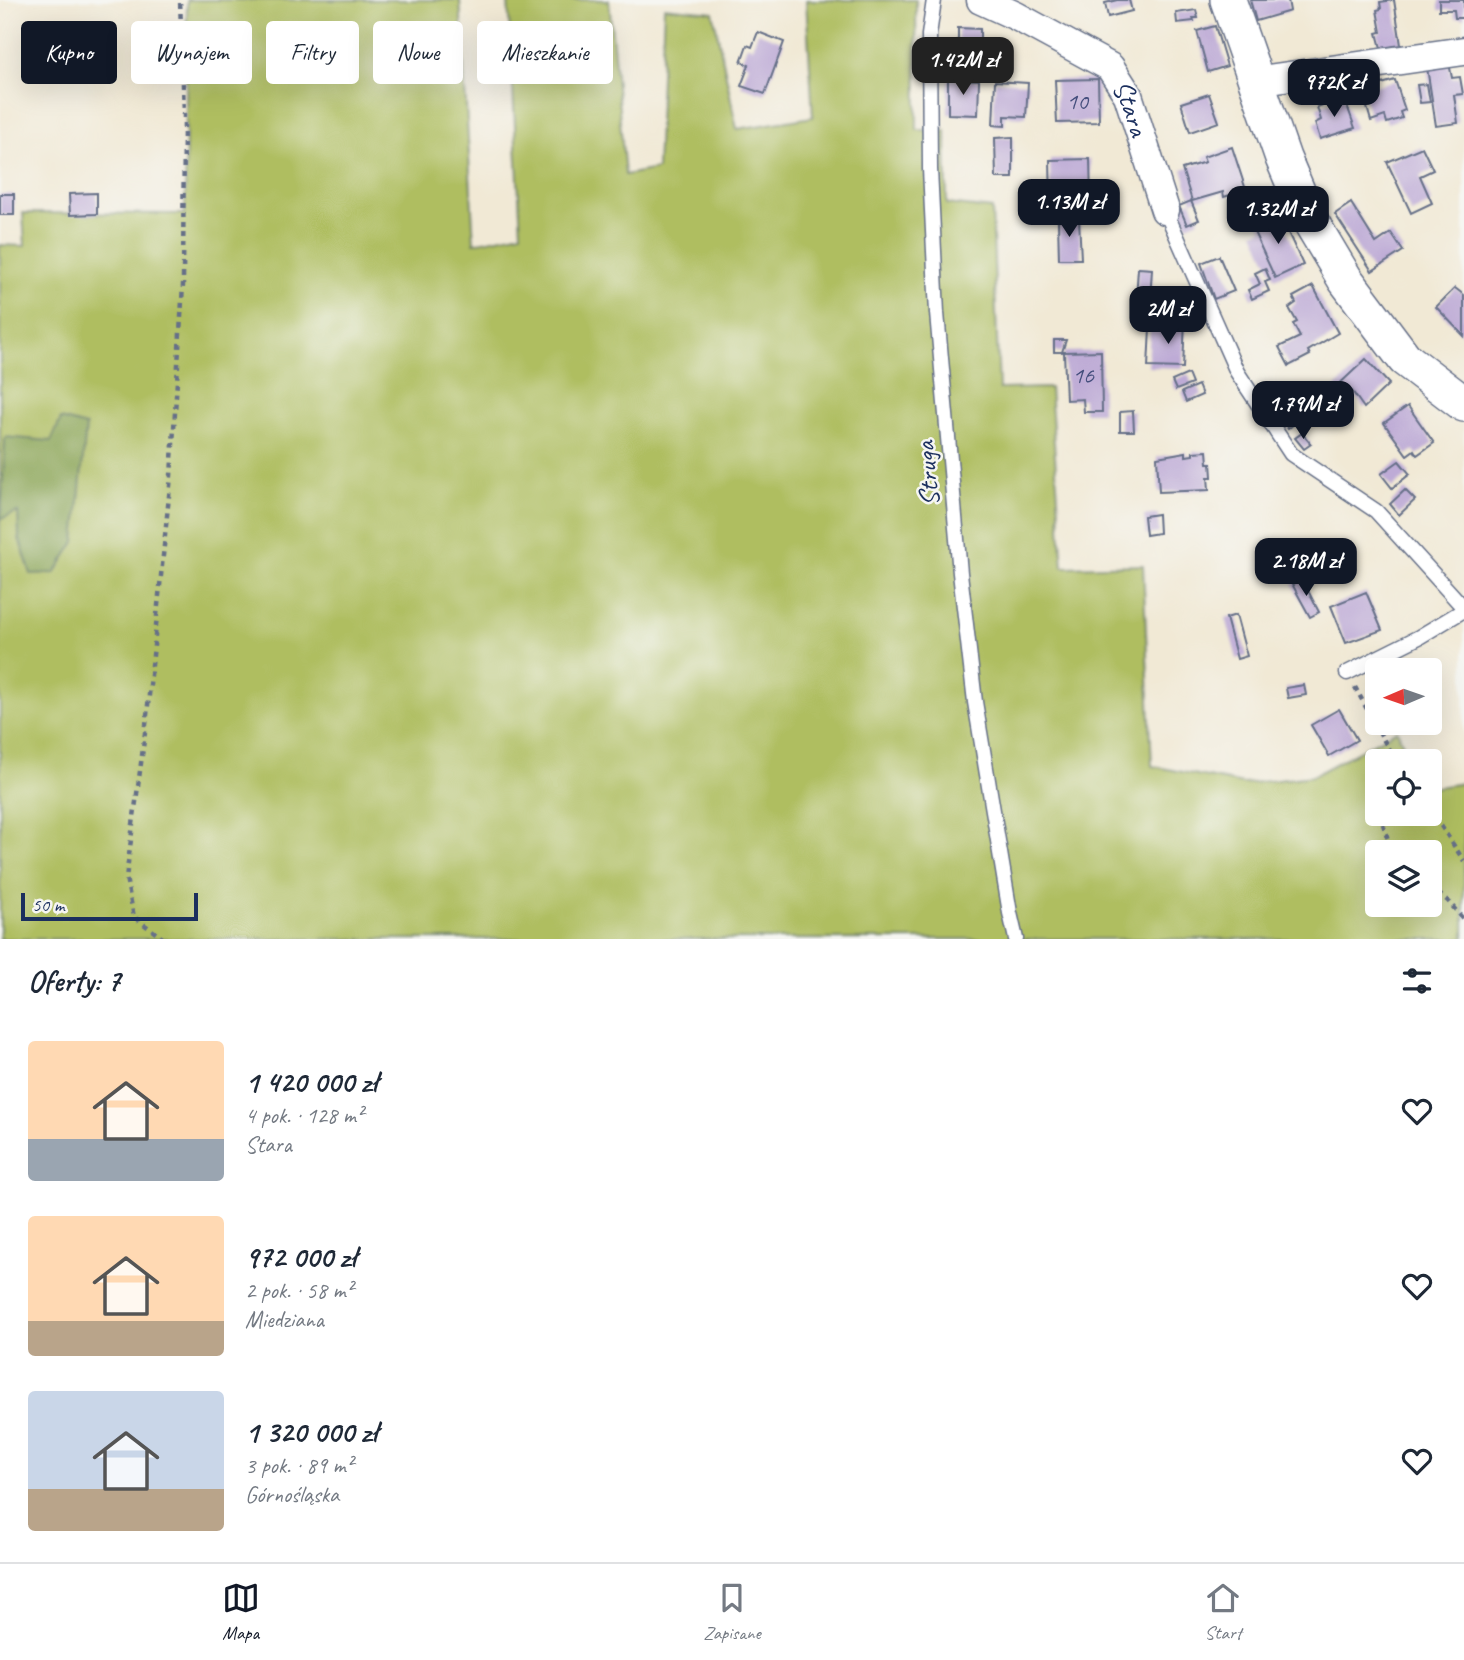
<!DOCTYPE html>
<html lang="pl">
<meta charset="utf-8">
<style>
body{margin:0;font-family:Caveat,sans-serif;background:#f2f2f3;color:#1f2937;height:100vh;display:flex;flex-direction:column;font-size:26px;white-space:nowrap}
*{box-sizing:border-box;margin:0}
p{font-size:23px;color:#747a83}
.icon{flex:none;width:38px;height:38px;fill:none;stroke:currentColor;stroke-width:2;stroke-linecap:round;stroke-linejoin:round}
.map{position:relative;height:939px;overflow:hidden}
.sheet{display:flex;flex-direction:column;background:#fff;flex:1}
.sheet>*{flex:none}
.guide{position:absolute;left:21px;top:21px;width:700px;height:63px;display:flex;gap:14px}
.needle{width:46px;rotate:268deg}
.controls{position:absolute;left:1365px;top:658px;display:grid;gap:14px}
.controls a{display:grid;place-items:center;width:77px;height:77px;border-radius:7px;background:#fff;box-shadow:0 7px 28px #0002;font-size:35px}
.scale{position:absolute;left:21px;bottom:18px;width:177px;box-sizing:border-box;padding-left:7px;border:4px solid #1b2f5e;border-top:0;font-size:19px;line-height:24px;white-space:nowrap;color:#1b2f5e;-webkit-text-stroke:5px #f6f6f2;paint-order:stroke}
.price{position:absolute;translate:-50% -60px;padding:0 16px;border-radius:14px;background:#111827;color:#fff;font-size:23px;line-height:46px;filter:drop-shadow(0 2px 4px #0008)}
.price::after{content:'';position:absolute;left:50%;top:42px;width:21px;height:16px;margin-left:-10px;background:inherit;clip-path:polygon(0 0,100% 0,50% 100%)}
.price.current{background:#222;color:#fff}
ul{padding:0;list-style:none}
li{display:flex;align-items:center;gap:21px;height:175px;padding:0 28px}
li span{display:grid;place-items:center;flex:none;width:196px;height:140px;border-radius:7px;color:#555}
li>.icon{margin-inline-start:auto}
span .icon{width:84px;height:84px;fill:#fffc;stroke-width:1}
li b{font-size:30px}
h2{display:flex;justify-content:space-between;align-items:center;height:84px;padding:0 28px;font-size:30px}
.chip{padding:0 24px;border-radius:7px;background:#fff;box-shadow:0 7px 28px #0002;font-size:24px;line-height:63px}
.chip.current{background:#111827;color:#fff}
.dock{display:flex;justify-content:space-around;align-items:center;height:98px;border-top:2px solid #e0e1e3;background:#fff;font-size:19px;color:#747a83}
.dock a{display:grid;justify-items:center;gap:4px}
.dock .current{color:#111827}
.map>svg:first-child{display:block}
</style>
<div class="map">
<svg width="1464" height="939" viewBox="0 0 1464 939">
<rect width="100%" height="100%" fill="#f6f6f2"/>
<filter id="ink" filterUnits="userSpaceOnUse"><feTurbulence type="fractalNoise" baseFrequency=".0143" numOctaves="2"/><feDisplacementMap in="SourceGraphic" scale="14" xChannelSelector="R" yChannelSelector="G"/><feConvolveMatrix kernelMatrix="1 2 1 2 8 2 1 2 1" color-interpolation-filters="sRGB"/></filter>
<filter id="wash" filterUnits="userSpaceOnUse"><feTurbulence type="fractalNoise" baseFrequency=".00686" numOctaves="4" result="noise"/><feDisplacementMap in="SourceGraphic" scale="28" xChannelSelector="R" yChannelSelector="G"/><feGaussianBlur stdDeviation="1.57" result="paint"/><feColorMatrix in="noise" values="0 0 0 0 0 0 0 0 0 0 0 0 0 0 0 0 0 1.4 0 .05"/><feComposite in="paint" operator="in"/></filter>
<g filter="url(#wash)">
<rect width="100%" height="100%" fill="#f1e9d5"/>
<path fill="#afbe61" stroke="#657660" stroke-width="2" fill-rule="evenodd" d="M187,0h273l14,243 47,-10 -13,-233h101l16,175 32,-6 7,-162 49,5 24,117 76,-12 -7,-117h110l1,130h29l1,74 45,5 7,180 51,-1 13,179 80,-2 9,201 91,18 70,-8 84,-46 13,31h-33v53h53v-26l34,-5v156h-1464v-694l25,1 -2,-33 162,1zM1377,852h53v53h-53z"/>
<polygon fill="#8ba557" stroke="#536a5a" stroke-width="2" points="61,419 86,426 75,542 55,573 31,574 19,538 18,512 1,519 5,437 51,441"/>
<g id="blocks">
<g fill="#beabd6">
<polygon points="1117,0 1129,0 1132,11 1108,17 1105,3"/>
<polygon points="1250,0 1288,0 1290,11 1256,21"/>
<polygon points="1394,0 1401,45 1381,48 1377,33 1381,32 1377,10 1381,9 1380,2"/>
<polygon points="1439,0 1464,0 1464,18 1455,18 1454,10 1439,10"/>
<polygon points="1196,10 1198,18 1193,18 1194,21 1177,23 1176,13"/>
<polygon points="1215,26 1227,66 1208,72 1197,31"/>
<polygon points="958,28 980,29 980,43 958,42"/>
<polygon points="758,32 784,42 765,94 741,86 749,65 741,62 747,45 752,47"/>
<polygon points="1448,58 1452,78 1460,77 1463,94 1454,95 1458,123 1436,126 1426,61"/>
<polygon points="948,79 979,80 978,115 948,114"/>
<polygon points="1098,79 1099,122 1057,123 1055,80"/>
<polygon points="1395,80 1405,110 1400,112 1402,118 1387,123 1385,116 1371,121 1362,90"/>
<polygon points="995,81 1028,83 1026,117 1005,116 1005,126 993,125"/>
<polygon points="1427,84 1430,102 1420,103 1417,85"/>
<polygon points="1209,94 1219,122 1190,132 1181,103"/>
<polygon points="1344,97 1355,128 1320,139 1315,123 1321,120 1317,107"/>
<polygon points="1013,137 1013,178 996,178 995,138"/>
<polygon points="1232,147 1246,190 1224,197 1223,192 1192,201 1182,169 1205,162 1203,157"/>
<polygon points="1422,147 1433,170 1420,176 1432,203 1411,213 1387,162"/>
<polygon points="1090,159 1091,203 1051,204 1050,160"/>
<polygon points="97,193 97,214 70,215 69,194"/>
<rect x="0" y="194" width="14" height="21"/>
<polygon points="1191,201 1199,220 1187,225 1179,206"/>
<polygon points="1351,203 1376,243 1391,233 1403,251 1372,271 1335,214"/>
<polygon points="1279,213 1303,265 1275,278 1254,232 1263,229 1259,222"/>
<polygon points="1079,219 1081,259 1059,259 1058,220"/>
<polygon points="1219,256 1234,291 1214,299 1201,263"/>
<polygon points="1138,268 1152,269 1150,300 1136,299"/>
<polygon points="1265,268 1270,280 1265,282 1269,291 1252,299 1248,290 1260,284 1255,273"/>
<polygon points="1313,286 1338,333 1308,351 1310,355 1289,366 1279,347 1300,337 1293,324 1297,322 1289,308 1296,303 1293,297"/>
<polygon points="1455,288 1464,295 1464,336 1436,307"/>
<polygon points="1172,317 1185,318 1183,368 1148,367 1150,328 1171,329"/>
<polygon points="1054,340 1066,340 1062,352 1054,352"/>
<polygon points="1101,351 1102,412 1084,412 1083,399 1066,400 1064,352"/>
<polygon points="1366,359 1389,384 1364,408 1352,391 1343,399 1334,389"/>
<polygon points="1188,374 1192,384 1176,390 1172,381"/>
<polygon points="1198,385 1202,395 1186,402 1182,392"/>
<polygon points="1301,405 1308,412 1288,429 1282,420"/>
<polygon points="1408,406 1434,443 1417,455 1414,450 1407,455 1384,423"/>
<polygon points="1133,411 1134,431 1120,431 1120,412"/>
<polygon points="1302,433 1311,444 1304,449 1295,438"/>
<polygon points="1207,451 1208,463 1211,463 1212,477 1208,477 1209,490 1159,492 1157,457 1186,452 1186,456 1193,455 1193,452"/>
<polygon points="1399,461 1410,474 1392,488 1381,474"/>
<polygon points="1405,490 1415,500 1399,515 1390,504"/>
<polygon points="1158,514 1159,533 1146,535 1144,516"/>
<polygon points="1302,579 1319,612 1310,617 1292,584"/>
<polygon points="1366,592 1382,630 1346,643 1331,606"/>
<polygon points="1236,615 1247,656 1237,659 1226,618"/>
<polygon points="1304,685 1306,695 1288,698 1286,688"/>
<polygon points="1339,709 1357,740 1329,756 1311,725"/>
</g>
</g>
</g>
<g filter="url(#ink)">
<use href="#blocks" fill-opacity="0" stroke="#667088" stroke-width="2"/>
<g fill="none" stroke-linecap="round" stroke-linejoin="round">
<g stroke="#667088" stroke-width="17">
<g id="service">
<polyline points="934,0 929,35 930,169 937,313 960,573 975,702 1010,913 1016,939"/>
<polyline points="1165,210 1237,372 1291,454 1376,511 1464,608"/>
<polyline points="1347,673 1419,637 1464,610"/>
</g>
</g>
<g stroke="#667088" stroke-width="31">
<g id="minor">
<path id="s1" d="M981,0l35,16 94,51 18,28 37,115"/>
<polyline points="1255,81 1464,51"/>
</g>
</g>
<g stroke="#667088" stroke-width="38">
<polyline id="tertiary" points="1228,0 1283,158 1308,217 1345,279 1405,359 1464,404"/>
</g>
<g stroke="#667088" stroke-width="4.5" stroke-dasharray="5 5" stroke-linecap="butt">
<polyline points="1355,687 1387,746 1389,761"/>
<polyline points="1388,748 1398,761"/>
<polyline points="1430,809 1464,861"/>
<polyline points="1383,814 1382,821 1392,852"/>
<polyline points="1430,887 1448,901 1464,920"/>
<polyline points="164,939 134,917 126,878 146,725 171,476 183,285 184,114 180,0"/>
</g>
<use href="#service" stroke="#fff" stroke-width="14"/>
<use href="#minor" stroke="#fff" stroke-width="28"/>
<use href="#tertiary" stroke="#fff" stroke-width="35"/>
</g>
</g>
<g text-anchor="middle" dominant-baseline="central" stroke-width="5" stroke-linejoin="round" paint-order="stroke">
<g font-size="24" fill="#444e7c">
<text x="1077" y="101">10</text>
<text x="1083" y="375">16</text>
</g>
<g font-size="28" fill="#1b2f5e" stroke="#f6f6f2">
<text stroke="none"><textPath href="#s1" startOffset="192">Stara</textPath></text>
<text transform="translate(927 474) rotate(-95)">Struga</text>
</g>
</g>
</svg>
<div class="controls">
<a><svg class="needle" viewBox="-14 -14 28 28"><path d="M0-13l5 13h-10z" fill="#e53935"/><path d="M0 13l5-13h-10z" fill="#747a83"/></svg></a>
<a><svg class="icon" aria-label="locate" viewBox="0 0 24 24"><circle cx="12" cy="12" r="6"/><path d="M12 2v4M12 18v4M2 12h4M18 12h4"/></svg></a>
<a><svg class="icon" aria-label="layers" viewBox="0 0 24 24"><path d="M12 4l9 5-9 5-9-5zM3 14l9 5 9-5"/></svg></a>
</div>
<div class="scale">50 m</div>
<b class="price current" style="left:963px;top:97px">1.42M zł</b>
<b class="price" style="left:1334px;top:119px">972K zł</b>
<b class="price" style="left:1069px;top:239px">1.13M zł</b>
<b class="price" style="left:1278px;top:246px">1.32M zł</b>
<b class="price" style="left:1168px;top:346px">2M zł</b>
<b class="price" style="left:1303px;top:441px">1.79M zł</b>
<b class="price" style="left:1306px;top:598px">2.18M zł</b>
<div class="guide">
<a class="chip current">Kupno</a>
<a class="chip">Wynajem</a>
<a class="chip">Filtry</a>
<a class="chip">Nowe</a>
<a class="chip">Mieszkanie</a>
</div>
</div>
<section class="sheet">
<h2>Oferty: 7<svg class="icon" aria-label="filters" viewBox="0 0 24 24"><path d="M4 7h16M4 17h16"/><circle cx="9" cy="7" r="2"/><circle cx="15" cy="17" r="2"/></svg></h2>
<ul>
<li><span style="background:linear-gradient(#ffd9b3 70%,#9aa5b1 0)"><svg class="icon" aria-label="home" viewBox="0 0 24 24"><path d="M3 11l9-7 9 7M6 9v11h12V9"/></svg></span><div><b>1 420 000 zł</b><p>4 pok. · 128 m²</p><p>Stara</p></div><svg class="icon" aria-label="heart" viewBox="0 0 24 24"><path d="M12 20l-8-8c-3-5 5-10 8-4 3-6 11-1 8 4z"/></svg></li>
<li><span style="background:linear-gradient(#ffd9b3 75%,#b9a48a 0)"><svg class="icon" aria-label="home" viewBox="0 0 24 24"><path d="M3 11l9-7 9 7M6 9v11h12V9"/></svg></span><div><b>972 000 zł</b><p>2 pok. · 58 m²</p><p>Miedziana</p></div><svg class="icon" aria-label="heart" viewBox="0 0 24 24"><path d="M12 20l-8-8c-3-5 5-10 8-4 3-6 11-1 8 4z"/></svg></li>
<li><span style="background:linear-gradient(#c9d6e8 70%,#b9a48a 0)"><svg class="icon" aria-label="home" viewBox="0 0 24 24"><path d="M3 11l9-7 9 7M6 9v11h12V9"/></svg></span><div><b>1 320 000 zł</b><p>3 pok. · 89 m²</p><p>Górnośląska</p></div><svg class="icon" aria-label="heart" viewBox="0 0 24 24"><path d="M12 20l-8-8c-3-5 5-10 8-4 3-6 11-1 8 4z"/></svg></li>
</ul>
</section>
<nav class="dock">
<a class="current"><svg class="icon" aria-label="map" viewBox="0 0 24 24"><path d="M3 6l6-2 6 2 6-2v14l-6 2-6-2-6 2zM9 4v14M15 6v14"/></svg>Mapa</a>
<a><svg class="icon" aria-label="saved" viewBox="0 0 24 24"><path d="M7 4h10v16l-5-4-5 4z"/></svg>Zapisane</a>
<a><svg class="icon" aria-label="home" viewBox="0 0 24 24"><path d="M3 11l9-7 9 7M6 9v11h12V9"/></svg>Start</a>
</nav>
